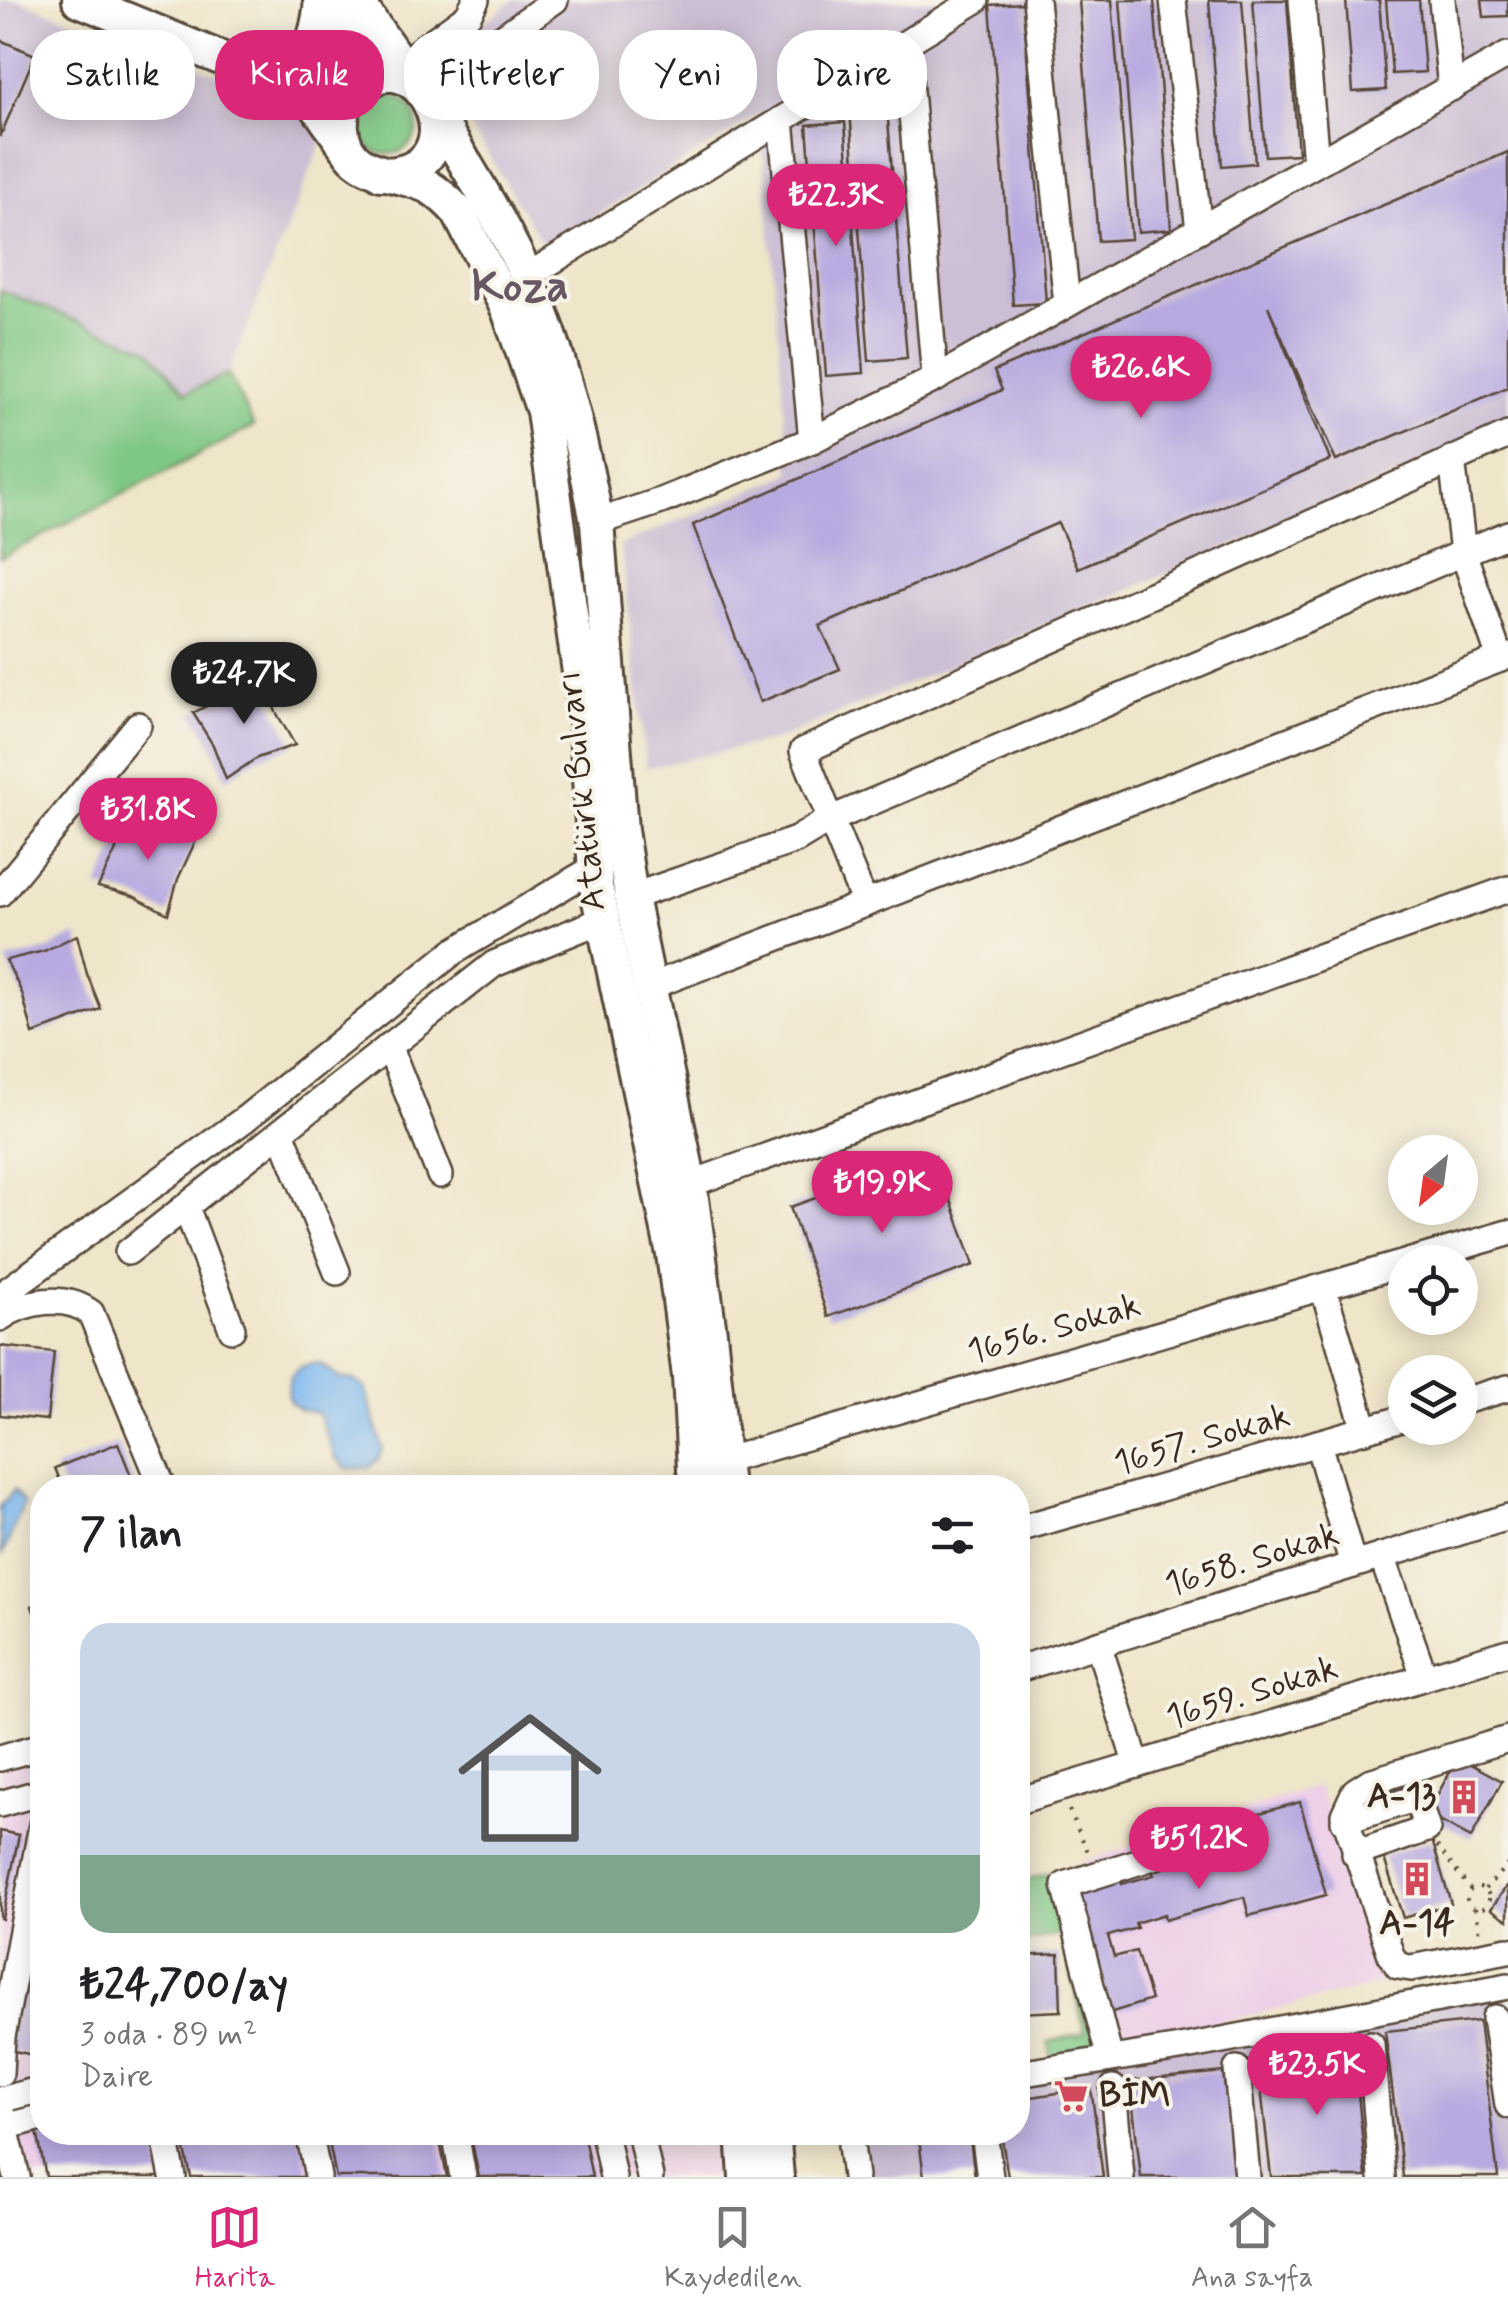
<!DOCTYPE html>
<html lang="tr">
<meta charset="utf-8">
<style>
body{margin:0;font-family:Mynerve,sans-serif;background:#f2f2f2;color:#202124;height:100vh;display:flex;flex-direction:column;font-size:38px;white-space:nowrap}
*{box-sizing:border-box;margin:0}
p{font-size:32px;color:#757577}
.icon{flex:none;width:55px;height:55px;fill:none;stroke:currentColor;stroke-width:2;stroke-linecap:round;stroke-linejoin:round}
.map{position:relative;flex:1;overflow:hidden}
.drawer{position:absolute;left:30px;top:1475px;width:1000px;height:670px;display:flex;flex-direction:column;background:#fff;border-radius:40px;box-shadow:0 5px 25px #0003}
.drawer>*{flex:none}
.guide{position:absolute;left:30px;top:30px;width:1000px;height:90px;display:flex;gap:20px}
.needle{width:65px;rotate:209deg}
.tools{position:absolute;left:1388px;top:1135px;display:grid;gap:20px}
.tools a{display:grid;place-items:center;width:90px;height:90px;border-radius:50%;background:#fff;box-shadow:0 5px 25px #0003;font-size:50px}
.price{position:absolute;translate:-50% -85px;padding:0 22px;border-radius:35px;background:#db2777;color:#fff;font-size:32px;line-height:65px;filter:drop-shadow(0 2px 5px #0008)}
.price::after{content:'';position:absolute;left:50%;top:60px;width:30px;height:22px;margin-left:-15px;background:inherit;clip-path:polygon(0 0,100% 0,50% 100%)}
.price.active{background:#222;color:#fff}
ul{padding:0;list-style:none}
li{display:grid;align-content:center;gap:20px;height:530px;padding:0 50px}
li+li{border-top:2px solid #e0e0e0}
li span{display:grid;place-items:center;height:310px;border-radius:30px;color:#555}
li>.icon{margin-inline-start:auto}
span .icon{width:180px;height:180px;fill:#fffc;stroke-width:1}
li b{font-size:42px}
h2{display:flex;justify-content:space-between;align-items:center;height:120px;padding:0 50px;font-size:42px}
.tag{padding:0 35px;border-radius:40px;background:#fff;box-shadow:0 5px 25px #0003;font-size:35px;line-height:90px}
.tag.active{background:#db2777;color:#fff}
.dock{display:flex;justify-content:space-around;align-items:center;height:140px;border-top:2px solid #e0e0e0;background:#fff;font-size:28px;color:#757577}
.dock a{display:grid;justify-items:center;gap:5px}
.dock .active{color:#db2777}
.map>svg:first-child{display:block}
</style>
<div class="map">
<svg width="1508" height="2177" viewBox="0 0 1508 2177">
<rect width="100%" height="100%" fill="#f7f3e8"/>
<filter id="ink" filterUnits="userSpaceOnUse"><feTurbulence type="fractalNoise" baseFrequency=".01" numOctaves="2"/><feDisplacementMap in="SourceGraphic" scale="20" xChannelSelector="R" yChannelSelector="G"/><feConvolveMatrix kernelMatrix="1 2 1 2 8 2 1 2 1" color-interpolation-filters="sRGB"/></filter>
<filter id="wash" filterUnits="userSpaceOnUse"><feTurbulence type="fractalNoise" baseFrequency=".0048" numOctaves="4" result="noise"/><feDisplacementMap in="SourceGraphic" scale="40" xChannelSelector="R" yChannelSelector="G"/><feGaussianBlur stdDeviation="2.25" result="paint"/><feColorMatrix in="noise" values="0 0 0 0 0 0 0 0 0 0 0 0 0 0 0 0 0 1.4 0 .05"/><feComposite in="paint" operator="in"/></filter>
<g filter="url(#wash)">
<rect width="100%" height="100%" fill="#efe5c9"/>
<g fill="#eed0e8">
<polygon points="42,1755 42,2132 716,2133 721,2177 0,2177 0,1768"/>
<polygon points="1318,1786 1389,1982 1107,2049 1056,1871"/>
</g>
<g fill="#ccbed4">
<polygon points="0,0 19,0 299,105 323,139 228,374 186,393 149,349 0,290"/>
<polygon points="514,0 1508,0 1508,428 776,740 646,768 621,545 790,474 760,114 545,248 432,62"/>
<polygon points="1508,1986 1508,2177 849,2177 844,2133 1018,2132 1018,2074"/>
</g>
<g fill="#7fc784" stroke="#5d7851" stroke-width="2.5">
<circle cx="388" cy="125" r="29"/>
<polygon points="0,290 149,349 186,393 228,374 254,426 0,558"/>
<polygon points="1056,1871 1110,2059 1054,2068 1048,2042 1085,2033 1062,1933 1018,1944 1018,1883"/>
</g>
<g fill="#7db8ef" stroke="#5c7186" stroke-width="2.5">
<path d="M319,1363l20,15 15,2 11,8 18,61 -5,11 -10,8 -21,1 -12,-12 -17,-44 -18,-3 -10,-8c-6,-25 5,-38 29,-39z"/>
<polygon points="14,1490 24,1504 2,1556 0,1507"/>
</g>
<g id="blocks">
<g fill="#b8aae0">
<polygon points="1079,0 1112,0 1131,239 1098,241"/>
<polygon points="1120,0 1154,0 1171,229 1138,232"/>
<polygon points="1209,0 1242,0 1255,163 1222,166"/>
<polygon points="1253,0 1287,0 1298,154 1265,156"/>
<polygon points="1346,0 1379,0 1386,90 1353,92"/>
<polygon points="1386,0 1419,0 1425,72 1392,74"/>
<polygon points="1482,0 1508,0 1508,16 1484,17"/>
<polygon points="1023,3 1046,303 1013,305 990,5"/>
<polygon points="0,40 35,55 0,137"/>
<polygon points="887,107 907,358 869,361 850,110"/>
<polygon points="845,122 864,373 826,376 807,125"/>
<polygon points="1508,152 1508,387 1336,461 1268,306 1330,460 1078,568 1058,523 820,626 840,669 760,702 693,525 1002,390 994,371"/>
<polygon points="262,678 276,712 295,745 257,758 226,779 213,745 193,713"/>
<polygon points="128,815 196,840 178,879 168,914 133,896 98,887 115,852"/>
<polygon points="77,935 87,974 101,1009 33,1034 22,993 6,960 44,951"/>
<polygon points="935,1156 974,1265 828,1317 790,1207"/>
<polygon points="0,1346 54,1352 47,1420 0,1415"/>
<polygon points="118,1443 136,1488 63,1488 55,1468"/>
<polygon points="42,1602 42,1635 32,1606"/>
<polygon points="1458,1757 1502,1781 1471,1838 1427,1814"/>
<polygon points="1300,1802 1326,1895 1249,1916 1244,1897 1165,1920 1164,1914 1135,1923 1137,1928 1108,1936 1114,1957 1136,1951 1151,2000 1106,2014 1070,1892 1120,1877 1122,1884 1154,1875 1151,1866 1229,1843 1223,1823"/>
<polygon points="0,1831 19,1835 2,1919 0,1918"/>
<polygon points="1432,1840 1451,1904 1403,1918 1383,1855"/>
<polygon points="1508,1884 1508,1920 1491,1909"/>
<polygon points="41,1897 42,1897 42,2057 5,2049"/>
<polygon points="1059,1954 1061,2011 1018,2013 1018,1956"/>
<polygon points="1479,2021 1498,2177 1403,2177 1385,2031"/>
<polygon points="1353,2041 1366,2177 1271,2177 1261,2088 1307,2083 1305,2046"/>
<polygon points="1223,2072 1236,2177 1141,2177 1130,2081"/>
<polygon points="1091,2088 1103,2177 1008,2177 1001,2132 1018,2132 1018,2099"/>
<polygon points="42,2125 42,2132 153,2132 162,2177 46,2177 36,2126"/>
<polygon points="181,2132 299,2132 309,2177 191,2177"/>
<polygon points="327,2132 438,2132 447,2177 336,2177"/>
<polygon points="470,2132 583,2132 592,2177 479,2177"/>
<polygon points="918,2132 969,2132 975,2177 924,2177"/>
</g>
</g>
</g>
<g filter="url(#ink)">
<use href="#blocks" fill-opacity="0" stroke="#564638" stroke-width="2.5"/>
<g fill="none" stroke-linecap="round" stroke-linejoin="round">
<g stroke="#564638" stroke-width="30">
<g id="minor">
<polyline points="1036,0 1067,304"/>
<polyline points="1173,0 1199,230"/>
<polyline points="1302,0 1316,163"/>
<polyline points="1442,0 1451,88"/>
<polyline points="906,44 935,379"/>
<polyline points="419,51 468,15 476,0"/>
<polyline points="425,92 555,0"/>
<polyline points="781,120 812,440"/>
<polyline points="526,277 976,0"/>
<polyline points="1452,459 1463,552 1500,659"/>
<polyline points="597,522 661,501 812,440 935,379 1508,55"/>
<polyline points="0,893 138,725"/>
<polyline points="631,897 796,840 829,820 1508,534"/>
<polyline points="865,904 803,751 1508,435"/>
<polyline points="649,987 1508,656"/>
<polyline points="389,1046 440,1175"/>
<polyline points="281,1132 337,1272"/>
<polyline points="690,1184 1508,889"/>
<polyline points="186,1207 232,1329"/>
<polyline points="128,1252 494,964 602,920"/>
<polyline points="1408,1262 1508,1233"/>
<polyline points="1323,1287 1365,1430"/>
<polyline points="0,1296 245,1119 453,952 594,868"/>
<path d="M0,1318c24,-17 65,-25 91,-5l72,175"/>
<polyline points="1460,1402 1508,1388"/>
<polyline points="1318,1443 1353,1565"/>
<polyline points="723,1461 1405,1263"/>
<polyline points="1018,1529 1405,1418"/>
<polyline points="1382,1556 1424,1676"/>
<polyline points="1098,1644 1137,1765"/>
<polyline points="1018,1669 1508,1517"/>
<polyline points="1508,1739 1369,1782 1355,1791 1344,1815 1391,1955 1398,1966 1411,1968 1508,1950"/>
<polyline points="0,1758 42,1746"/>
<polyline points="1018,1801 1508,1652"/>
<polyline points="0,1804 42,1792"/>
<polyline points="1344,1821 1417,1798 1427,1829 1355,1854"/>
<polyline points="1495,2018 1508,2105"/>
<polyline points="1371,2044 1382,2177"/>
<polyline points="1110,2059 1065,1885 1197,1843"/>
<polyline points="1237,2069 1247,2177"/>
<polyline points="0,2073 2,2037 42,1825"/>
<polyline points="1018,2074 1180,2048 1508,1986"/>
<polyline points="1113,2088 1121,2177"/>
<polyline points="0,2100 42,2089"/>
<polyline points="0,2107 17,2177"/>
<polyline points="0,2128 42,2117"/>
<polyline points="164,2132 173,2177"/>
<polyline points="309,2132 318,2177"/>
<polyline points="455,2132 463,2177"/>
<polyline points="604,2132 613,2177"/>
<polyline points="640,2132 650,2177"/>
<polyline points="984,2132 990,2177"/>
<polyline points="851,2145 855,2177"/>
</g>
</g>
<g stroke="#564638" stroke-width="38">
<g id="major">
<polyline points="79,0 291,87 315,104 345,146"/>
<polyline points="320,0 372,81"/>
<polyline points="356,0 413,82"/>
<path d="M259,72c48,-8 57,-23 62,-71"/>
<path d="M435,113c38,63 78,126 105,195 27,69 43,142 57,214l24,308 10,67 59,287 20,149 16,155"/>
<path d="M381,174c105,0 38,-150 -27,-81 -9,9 -13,22 -12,35 3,49 54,43 87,59 12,7 20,15 29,25l50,98 35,101 42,305 11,170 77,368 16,122 6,112"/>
<polyline points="743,2132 746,2177"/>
<polyline points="773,2132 777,2177"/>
</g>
</g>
<g stroke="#564638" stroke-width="4" stroke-dasharray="2.5 8" stroke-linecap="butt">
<polyline points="1069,1810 1090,1856"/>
<polyline points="1437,1846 1471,1890"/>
<circle cx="1478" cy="1898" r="11"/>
<polyline points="1485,1889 1508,1864"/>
<polyline points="1475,1908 1480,1933"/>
</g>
<use href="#minor" stroke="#fff" stroke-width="25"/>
<use href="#major" stroke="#fff" stroke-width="32"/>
</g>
</g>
<defs>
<g id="building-bare" transform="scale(2.7)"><path d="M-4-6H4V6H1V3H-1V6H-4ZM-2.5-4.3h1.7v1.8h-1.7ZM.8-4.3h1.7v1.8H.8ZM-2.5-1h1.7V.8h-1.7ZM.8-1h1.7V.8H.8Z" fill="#d1495b" stroke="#f7f3e8" stroke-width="2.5" paint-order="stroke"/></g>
<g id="supermarket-bare" transform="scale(2.7)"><path d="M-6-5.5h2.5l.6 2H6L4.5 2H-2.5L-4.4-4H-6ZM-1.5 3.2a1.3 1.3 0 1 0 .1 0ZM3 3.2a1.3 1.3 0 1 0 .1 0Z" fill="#d1495b" stroke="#f7f3e8" stroke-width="2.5" paint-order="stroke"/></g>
</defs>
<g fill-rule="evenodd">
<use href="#building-bare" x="1464" y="1797"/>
<use href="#building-bare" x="1417" y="1879"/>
<use href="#supermarket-bare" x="1071" y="2096"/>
</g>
<g text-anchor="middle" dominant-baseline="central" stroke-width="8" stroke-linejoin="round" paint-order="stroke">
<g font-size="35" fill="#3b2a1e" stroke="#f7f3e8">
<text transform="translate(582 791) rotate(-96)">Atatürk Bulvarı</text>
<text transform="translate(1054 1329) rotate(-16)">1656. Sokak</text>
<text transform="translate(1202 1440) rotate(-16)">1657. Sokak</text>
<text transform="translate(1252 1560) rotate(-17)">1658. Sokak</text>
<text transform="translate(1252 1693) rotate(-17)">1659. Sokak</text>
</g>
<g font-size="35" font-weight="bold" fill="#3b2a1e" stroke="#f7f3e8" text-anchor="end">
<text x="1436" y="1797">A-13</text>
<text x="1417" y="1924" text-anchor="middle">A-14</text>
<text x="1099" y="2096" text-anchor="start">BİM</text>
</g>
<g font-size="45" font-weight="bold" fill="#675762" stroke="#f7f3e8">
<text x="520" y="287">Koza</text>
</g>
</g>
</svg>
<div class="tools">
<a><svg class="needle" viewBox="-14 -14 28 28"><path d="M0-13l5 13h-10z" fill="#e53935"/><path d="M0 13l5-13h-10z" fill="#757577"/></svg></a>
<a><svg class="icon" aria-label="locate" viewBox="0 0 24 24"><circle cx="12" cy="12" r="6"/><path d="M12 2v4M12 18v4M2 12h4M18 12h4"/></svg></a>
<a><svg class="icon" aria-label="layers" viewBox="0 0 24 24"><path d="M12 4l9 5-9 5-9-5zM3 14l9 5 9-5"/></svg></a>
</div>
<b class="price" style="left:836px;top:249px">₺22.3K</b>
<b class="price" style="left:1141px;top:421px">₺26.6K</b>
<b class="price active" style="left:244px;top:727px">₺24.7K</b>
<b class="price" style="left:148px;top:863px">₺31.8K</b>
<b class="price" style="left:882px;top:1236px">₺19.9K</b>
<b class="price" style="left:1199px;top:1892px">₺51.2K</b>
<b class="price" style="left:1317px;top:2118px">₺23.5K</b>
<div class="guide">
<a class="tag">Satılık</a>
<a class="tag active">Kiralık</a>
<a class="tag">Filtreler</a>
<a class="tag">Yeni</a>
<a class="tag">Daire</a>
</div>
<section class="drawer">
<h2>7 ilan<svg class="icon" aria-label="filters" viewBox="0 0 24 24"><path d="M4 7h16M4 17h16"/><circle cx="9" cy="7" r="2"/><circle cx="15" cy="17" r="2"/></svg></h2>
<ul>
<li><span style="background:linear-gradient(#c9d6e8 75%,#7fa58c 0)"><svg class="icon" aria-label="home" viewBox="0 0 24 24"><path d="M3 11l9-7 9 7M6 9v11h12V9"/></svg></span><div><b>₺24,700/ay</b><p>3 oda · 89 m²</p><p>Daire</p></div></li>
</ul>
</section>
</div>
<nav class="dock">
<a class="active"><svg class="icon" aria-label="map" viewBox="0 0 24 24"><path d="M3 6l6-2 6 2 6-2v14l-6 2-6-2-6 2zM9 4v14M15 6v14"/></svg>Harita</a>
<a><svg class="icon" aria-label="saved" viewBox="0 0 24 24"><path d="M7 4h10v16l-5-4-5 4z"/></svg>Kaydedilen</a>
<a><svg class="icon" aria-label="home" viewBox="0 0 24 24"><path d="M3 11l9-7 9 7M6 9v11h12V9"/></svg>Ana sayfa</a>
</nav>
